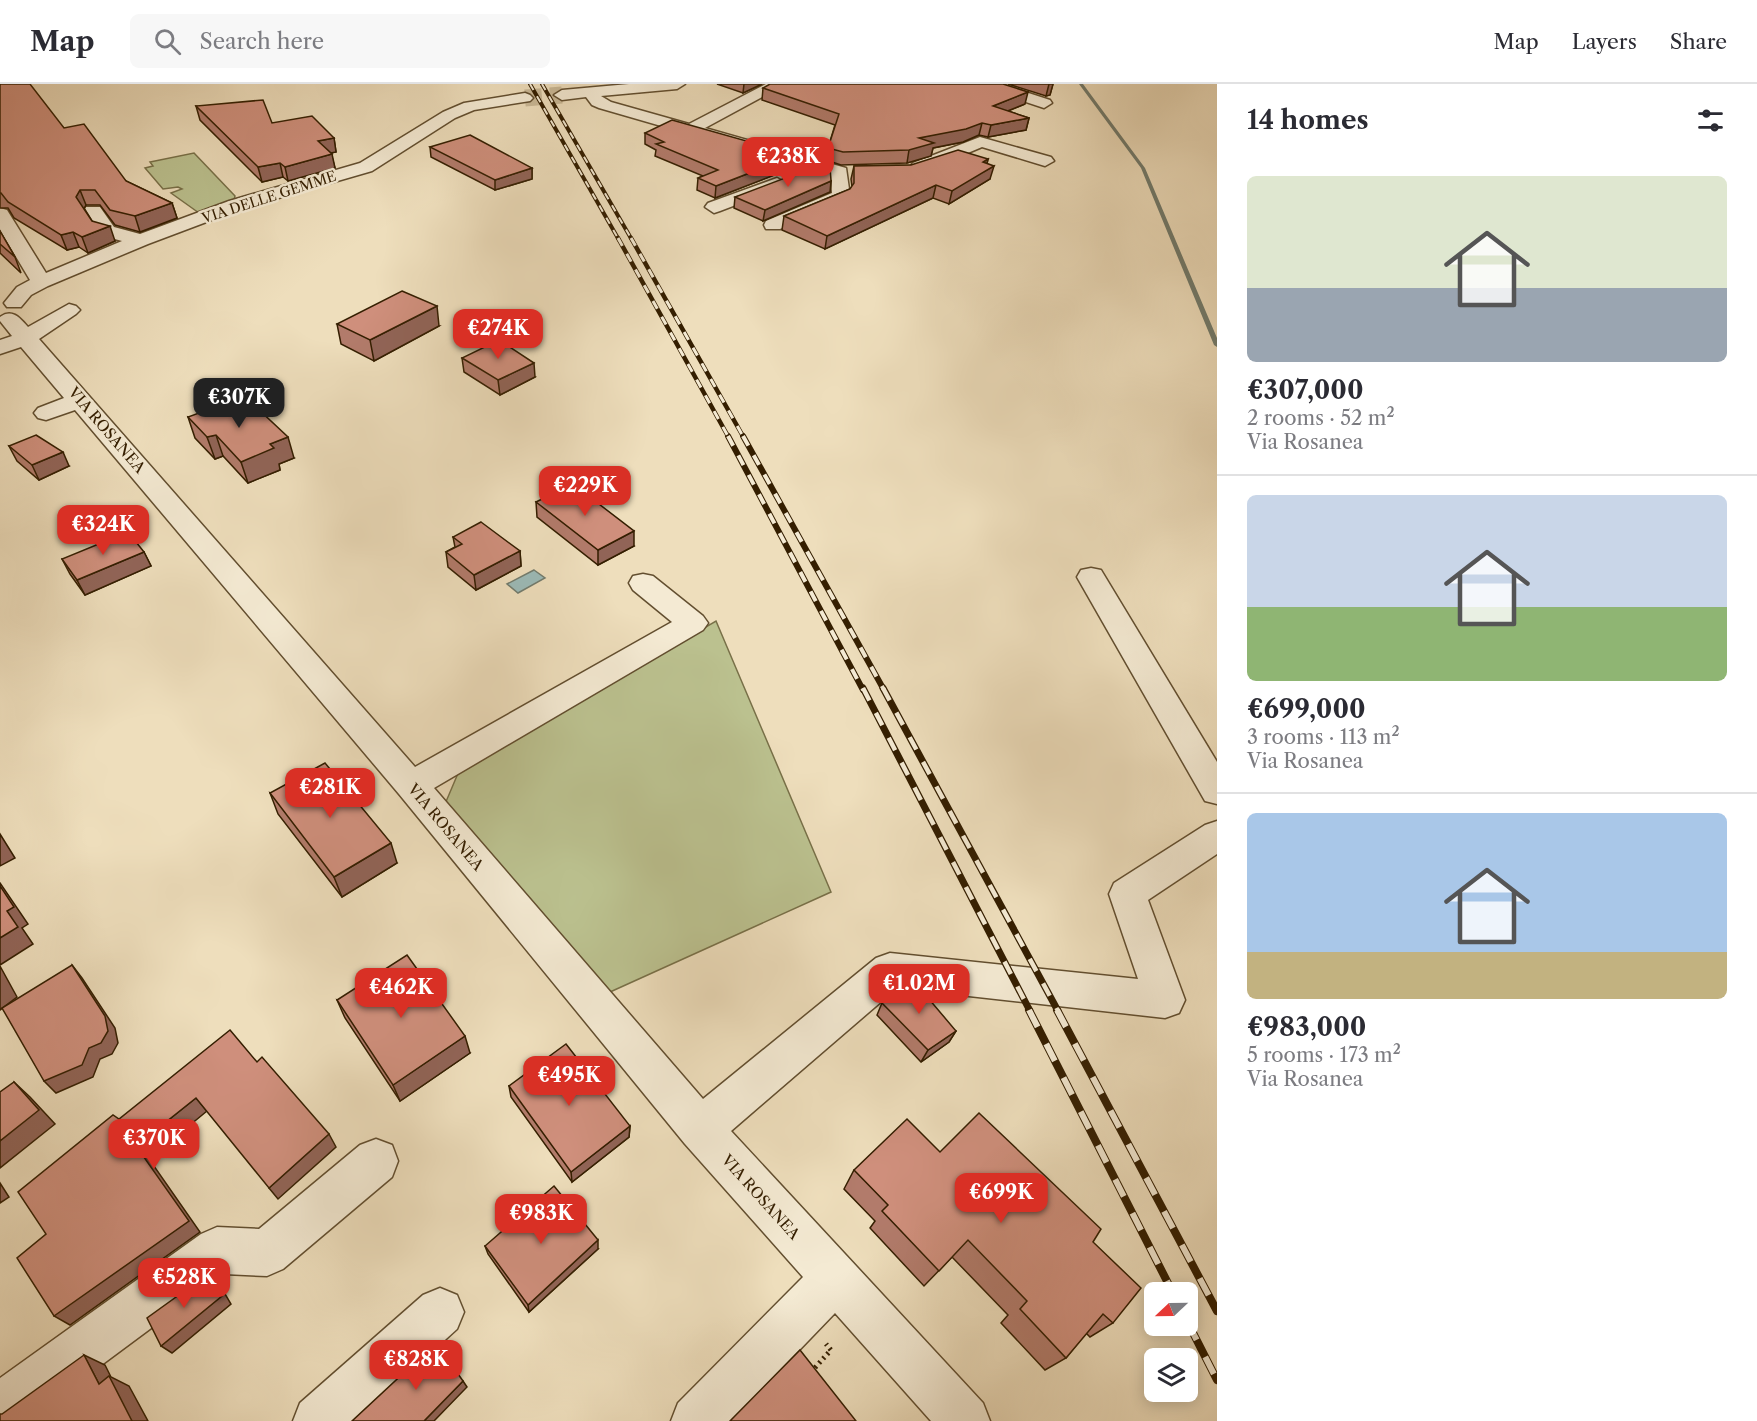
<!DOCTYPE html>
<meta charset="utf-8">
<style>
body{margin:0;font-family:"Libre Caslon Text",serif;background:#f7f7f7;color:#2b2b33;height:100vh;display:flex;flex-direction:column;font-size:22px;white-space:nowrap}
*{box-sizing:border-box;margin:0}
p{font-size:20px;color:#7c7c81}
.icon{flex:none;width:33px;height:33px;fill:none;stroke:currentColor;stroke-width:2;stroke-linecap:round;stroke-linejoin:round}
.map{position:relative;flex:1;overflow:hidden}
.details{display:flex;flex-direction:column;background:#fff;width:540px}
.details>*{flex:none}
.needle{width:39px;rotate:248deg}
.tools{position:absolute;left:1144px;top:1198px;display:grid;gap:12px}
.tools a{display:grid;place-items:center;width:54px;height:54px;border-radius:9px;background:#fff;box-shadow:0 3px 15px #0003;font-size:30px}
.price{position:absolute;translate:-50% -51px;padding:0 14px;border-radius:12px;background:#d93025;color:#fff;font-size:20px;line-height:39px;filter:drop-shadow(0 2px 3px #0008)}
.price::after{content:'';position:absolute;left:50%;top:36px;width:18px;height:14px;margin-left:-9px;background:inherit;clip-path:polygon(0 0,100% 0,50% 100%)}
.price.current{background:#222;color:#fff}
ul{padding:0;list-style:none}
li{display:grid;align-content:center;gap:12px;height:318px;padding:0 30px}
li+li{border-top:2px solid #e1e1e2}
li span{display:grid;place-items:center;height:186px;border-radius:9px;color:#555}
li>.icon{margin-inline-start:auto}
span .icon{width:108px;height:108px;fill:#fffc;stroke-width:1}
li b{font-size:26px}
h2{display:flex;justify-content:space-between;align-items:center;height:72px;padding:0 30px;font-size:26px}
header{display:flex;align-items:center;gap:36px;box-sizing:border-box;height:84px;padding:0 30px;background:#fff;border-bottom:2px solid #e1e1e2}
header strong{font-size:28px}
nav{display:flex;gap:33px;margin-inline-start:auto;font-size:21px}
.search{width:420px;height:54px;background:#f7f7f7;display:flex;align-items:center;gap:15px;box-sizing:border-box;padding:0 21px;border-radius:9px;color:#7c7c81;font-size:22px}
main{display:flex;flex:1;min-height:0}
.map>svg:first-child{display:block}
</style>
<header>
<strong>Map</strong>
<div class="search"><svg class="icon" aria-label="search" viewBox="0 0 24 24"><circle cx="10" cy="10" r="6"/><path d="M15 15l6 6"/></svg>Search here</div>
<nav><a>Map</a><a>Layers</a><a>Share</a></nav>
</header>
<main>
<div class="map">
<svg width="1217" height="1337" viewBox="0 0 1217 1337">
<rect width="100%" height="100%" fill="#eedebc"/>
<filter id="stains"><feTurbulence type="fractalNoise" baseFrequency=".00333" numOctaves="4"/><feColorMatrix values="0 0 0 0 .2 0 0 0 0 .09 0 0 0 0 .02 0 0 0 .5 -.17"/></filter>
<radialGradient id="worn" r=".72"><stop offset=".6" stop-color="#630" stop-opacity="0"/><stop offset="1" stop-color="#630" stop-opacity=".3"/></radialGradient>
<g fill="#bbc18f" stroke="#787048" stroke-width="1.5">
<polygon points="194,69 235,112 234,116 199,129 171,109 182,105 178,103 163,105 145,84 153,82 150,78"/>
<polygon points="716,537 831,808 610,908 445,720 459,687"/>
</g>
<polygon fill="#9cbbb8" stroke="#727c6e" stroke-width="1.5" points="534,486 545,494 518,509 507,500"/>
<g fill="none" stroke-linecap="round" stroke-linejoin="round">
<polygon fill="#727c6e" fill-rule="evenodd" points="1079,0 1083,0 1145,84 1217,254 1217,263 1214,261 1141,84"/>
<polyline stroke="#c9b896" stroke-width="17" stroke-dasharray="17 8" stroke-linecap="butt" points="525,14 562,11"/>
<g stroke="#624e2f" stroke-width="3">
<g id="minor">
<polygon points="629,0 685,0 677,5 601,12 611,18 689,40 766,0 786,0 705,44 846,84 850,112 847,116 780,145 766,145 764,141 766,137 832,109 831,91 599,24 592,21 586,13 562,16 554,11 562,6"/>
<polygon points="978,0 1001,0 1050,16 1052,19 1044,24 981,3"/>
<polygon points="525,9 530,11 533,14 530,17 474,26 455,34 372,87 241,125 148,160 48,202 31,211 21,223 7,223 4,219 17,203 30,196 0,146 0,124 7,126 46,189 122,157 100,151 84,127 86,123 100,123 114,143 140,150 229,117 360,79 443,28 464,19"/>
<polygon points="980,53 1051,73 1054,77 1045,82 982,63 925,87 919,88 910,83 913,79"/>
<polygon points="777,94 786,99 783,103 720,127 714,129 705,123 708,119"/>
<path d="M69,220l7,2 4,4 -4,4 -37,25 376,428 257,-145 -39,-32 -4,-7 4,-7 10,-2 10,2 50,40 5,7 -5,7 -269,158 269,311 173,-141 14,-5 248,26 -29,-85 5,-11 91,-58 12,-4v33l-69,46 37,100 -6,13 -14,5 -268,-30 -166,143 252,272 7,18h-59l-96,-108 -104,108h-60l7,-18 125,-126 -118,-133 -286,-350 -324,-384 -29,10 -8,-2 -4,-5 4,-5 26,-10 -43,-51 -21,7v-14l12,-4 -12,-15v-4c12,-9 20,1 28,10z"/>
<polygon points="1091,484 1101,486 1217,678 1217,720 1205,717 1077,493 1081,486"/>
<polygon points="376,1055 392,1061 398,1077 392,1093 283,1185 267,1192 224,1190 26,1337 0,1337 0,1294 201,1150 217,1143 259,1145 360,1061"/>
<polygon points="440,1204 457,1211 464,1228 457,1245 356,1337 293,1337 300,1319 423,1211"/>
</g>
</g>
<polyline stroke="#341e00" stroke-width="5" stroke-dasharray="2 4" stroke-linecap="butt" points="811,1288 831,1266 826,1260"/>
<use href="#minor" fill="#f4ead3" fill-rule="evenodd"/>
<g stroke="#341e00" stroke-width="4">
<g id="rail-far4">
<polyline points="530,0 619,156"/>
<polyline points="542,0 632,156"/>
</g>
</g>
<g stroke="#341e00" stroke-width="4.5">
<g id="rail-far3">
<polyline points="618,154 729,354"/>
<polyline points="631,154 744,354"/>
</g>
</g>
<g stroke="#341e00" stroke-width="6">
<g id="rail-far2">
<polyline points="728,352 863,606"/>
<polyline points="743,352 884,606"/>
</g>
</g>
<g stroke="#341e00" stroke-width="7">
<g id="rail-far1">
<polyline points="863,604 1030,927"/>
<polyline points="883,604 1058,927"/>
</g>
</g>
<g stroke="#341e00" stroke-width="8">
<g id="rail">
<polyline points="1029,926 1173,1209"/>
<polyline points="1057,926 1217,1227"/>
<polyline points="1188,1239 1217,1296"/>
</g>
</g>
<use href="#rail-far4" stroke="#f4ead3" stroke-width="2" stroke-dasharray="7" stroke-linecap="butt"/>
<use href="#rail-far3" stroke="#f4ead3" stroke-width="3" stroke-dasharray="9" stroke-linecap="butt"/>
<use href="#rail-far2" stroke="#f4ead3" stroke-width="4" stroke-dasharray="11" stroke-linecap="butt"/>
<use href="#rail-far1" stroke="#f4ead3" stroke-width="4.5" stroke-dasharray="14" stroke-linecap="butt"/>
<use href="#rail" stroke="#f4ead3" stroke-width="6" stroke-dasharray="19" stroke-linecap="butt"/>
</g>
<g fill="#b27b6b" stroke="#341e00" stroke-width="1.5">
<polygon points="0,0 64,44 126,97 172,119 177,134 140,148 115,141 100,121 86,121 84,124 92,137 115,157 88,169 79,163 67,166 14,134 8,124 0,124"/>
<polygon points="717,0 762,0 743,9"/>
<polygon points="1008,0 1053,0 1050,11 1046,12"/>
<polygon points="763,4 1025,20 1008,27 1029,34 1026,46 988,53 979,51 963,58 933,64 931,72 907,79 841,81 826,76 828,64 835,41 762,16"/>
<polygon points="196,22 334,54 336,68 331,69 335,84 288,97 283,93 262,98 200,36"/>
<polygon points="645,49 796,71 795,83 715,114 697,106 698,94 703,92 655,72 656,66 645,60"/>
<polygon points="430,63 532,84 532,95 495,106 431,73"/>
<polygon points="988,75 987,80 990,95 949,120 933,114 825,165 782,146 784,132 850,105 852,103 851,95 854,82 911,81"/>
<polygon points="831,97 830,108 763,137 734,124 735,113"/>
<polygon points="0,147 15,173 21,189 0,169"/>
<polygon points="337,240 439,242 374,277 341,260"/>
<polygon points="462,274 535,293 500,311 464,288"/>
<polygon points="188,333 294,374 279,380 280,386 248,399 223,372 215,375 195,354"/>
<polygon points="9,362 69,382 39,396 17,377"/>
<polygon points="536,418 634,462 598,481 537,433"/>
<polygon points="453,453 520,467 521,482 476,506 448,483 446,468 455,463"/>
<polygon points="144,468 151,482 85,511 70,490 62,475"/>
<polygon points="270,709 397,779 342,813 278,730"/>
<polygon points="337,916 470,969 400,1017 345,934"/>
<polygon points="882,919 956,947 949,958 921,978 877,931"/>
<polygon points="509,1002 630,1042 629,1053 572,1098 511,1013"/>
<polygon points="940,1068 1093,1158 1113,1239 1090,1253 1086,1249 1066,1274 1045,1286 1001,1239 1008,1231 952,1173 924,1202 870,1144 875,1137 844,1105 854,1086"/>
<polygon points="485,1162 598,1165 529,1228 488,1170"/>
</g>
<g fill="#916457" stroke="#341e00" stroke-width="1.5">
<polygon points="744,0 762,0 743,9"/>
<polygon points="1049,0 1053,0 1050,11 1046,12"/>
<polygon points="1028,8 1025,20 990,34 993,22"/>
<polygon points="1029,34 1026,46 988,53 991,41"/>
<polygon points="982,39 979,51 963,58 933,64 931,72 907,79 909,66 919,54"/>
<polygon points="334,54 336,68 321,71 318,57"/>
<polygon points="332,70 335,84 288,97 285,83"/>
<polygon points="796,71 795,83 715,114 716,102"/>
<polygon points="988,75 985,87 994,82 990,95 949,120 952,107 983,78"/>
<polygon points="280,79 283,93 262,98 258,83"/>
<polygon points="532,84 532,95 495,106 495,96"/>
<polygon points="831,97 830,108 763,137 765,126"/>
<polygon points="936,101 933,114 825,165 827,152"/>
<polygon points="80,106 86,121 82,128 76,113"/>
<polygon points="172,119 177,134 140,148 135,132"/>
<polygon points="110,142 115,157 88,169 82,153"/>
<polygon points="73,148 79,163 67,166 61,151"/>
<polygon points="437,222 439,242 374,277 370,256"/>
<polygon points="534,279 535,293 500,311 498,296"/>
<polygon points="216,351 223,372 215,375 207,353"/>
<polygon points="288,353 294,374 279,380 280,386 248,399 241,378 270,360"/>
<polygon points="63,368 69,382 39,396 32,381"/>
<polygon points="634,447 634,462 598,481 598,466"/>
<polygon points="520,467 521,482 476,506 474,491"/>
<polygon points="144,468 151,482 85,511 77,496"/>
<polygon points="0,750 15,774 0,782"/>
<polygon points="391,759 397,779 342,813 334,793"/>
<polygon points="0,799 28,840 22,844 33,860 0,881 0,854 7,827 0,802"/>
<polygon points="72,881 82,894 115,944 118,959 112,970 100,975 93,993 56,1009 44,997"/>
<polygon points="0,882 17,913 0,926"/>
<polygon points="956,947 949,958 921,978 928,966"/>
<polygon points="465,952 470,969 400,1017 393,1001"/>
<polygon points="14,998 30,1013 55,1040 0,1084 0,1057"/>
<polygon points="196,1014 207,1027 149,1075 200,1148 70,1241 54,1232 136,1062"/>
<polygon points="630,1042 629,1053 572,1098 571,1088"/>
<polygon points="329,1050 336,1063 278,1115 269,1104"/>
<polygon points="0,1099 9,1113 0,1119"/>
<polygon points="598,1156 598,1165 529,1228 528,1221"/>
<polygon points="208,1190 218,1198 231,1220 172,1269 161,1262"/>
<polygon points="84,1271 105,1281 111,1293 129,1302 148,1337 132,1337 99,1300"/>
<polygon points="463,1297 467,1303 434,1337 424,1337"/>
</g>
<g fill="#cf8f7c" stroke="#341e00" stroke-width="1.5">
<polygon points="0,0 30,0 64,44 84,40 126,97 172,119 135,132 110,126 95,106 80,106 76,113 92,137 110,142 82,153 73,148 61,151 8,118 1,109 0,109"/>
<polygon points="770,0 1003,0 1028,8 993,22 1029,34 991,41 982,39 966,45 919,54 934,59 909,66 843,68 828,64 839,30 763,4"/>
<polygon points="263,16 272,39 312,32 334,54 318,57 332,70 285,83 280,79 258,83 196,22"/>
<polygon points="672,36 796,71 716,102 698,94 718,86 656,60 664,58 645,49"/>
<polygon points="470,51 532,84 495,96 430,63"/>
<polygon points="958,66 988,75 983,78 994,82 952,107 936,101 827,152 784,132 850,105 854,99 854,82 911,81"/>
<polygon points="822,80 830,82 831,97 765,126 735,113"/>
<polygon points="0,147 15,173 0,160"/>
<polygon points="402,207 437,222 370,256 337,240"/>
<polygon points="499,256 534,279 498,296 462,274"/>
<polygon points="237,315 250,327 257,324 288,353 270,360 274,364 241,378 216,351 207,353 188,333"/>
<polygon points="36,351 63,368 32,381 9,362"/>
<polygon points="573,400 634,447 598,466 536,418"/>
<polygon points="481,438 520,467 474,491 446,468 462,460 453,453"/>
<polygon points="128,448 144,468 77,496 62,475"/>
<polygon points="325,679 391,759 334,793 270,709"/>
<polygon points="0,802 14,823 7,827 18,843 0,854"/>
<polygon points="407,871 465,952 393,1001 337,916"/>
<polygon points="72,881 105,932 108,947 101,959 89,964 82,981 44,997 2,924"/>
<polygon points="912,895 956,947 928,966 882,919"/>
<polygon points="230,946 257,978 262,973 329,1050 269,1104 196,1014 136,1062 189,1137 54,1232 17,1174 46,1150 18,1108 113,1031 119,1035"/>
<polygon points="566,960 630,1042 571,1088 509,1002"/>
<polygon points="14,998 39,1026 0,1057 0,1008"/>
<polygon points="979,1029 1101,1145 1093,1158 1141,1204 1113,1239 1103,1230 1066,1274 1020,1225 1027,1217 968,1156 939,1187 882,1127 888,1121 854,1086 907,1035 940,1068"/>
<polygon points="554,1102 598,1156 528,1221 485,1162"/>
<polygon points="208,1190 222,1212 161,1262 147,1234"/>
<polygon points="436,1259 463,1297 424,1337 352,1337"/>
<polygon points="800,1266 856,1337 730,1337"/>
<polygon points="84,1271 99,1300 109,1292 132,1337 0,1337 0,1330 2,1330"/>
</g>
<g text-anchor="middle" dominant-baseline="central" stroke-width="5" stroke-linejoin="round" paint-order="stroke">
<g font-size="14" fill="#341e00" stroke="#f4ead3">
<text transform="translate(269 113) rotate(-18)">VIA DELLE GEMME</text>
</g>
<g font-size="15" fill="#341e00" stroke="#f4ead3">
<text transform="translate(107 346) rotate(49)">VIA ROSANEA</text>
<text transform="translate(446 743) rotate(50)">VIA ROSANEA</text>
<text transform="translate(761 1113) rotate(48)">VIA ROSANEA</text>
</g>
</g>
<rect width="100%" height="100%" filter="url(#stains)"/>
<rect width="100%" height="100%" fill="url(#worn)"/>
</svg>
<div class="tools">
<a><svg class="needle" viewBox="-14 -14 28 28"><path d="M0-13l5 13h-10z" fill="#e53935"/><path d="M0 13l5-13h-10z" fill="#7c7c81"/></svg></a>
<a><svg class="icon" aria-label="layers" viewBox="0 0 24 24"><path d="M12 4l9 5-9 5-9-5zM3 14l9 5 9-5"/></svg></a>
</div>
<b class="price" style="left:788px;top:104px">€238K</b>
<b class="price" style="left:498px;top:276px">€274K</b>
<b class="price current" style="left:239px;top:345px">€307K</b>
<b class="price" style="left:585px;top:433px">€229K</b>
<b class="price" style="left:103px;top:472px">€324K</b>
<b class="price" style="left:330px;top:735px">€281K</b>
<b class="price" style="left:919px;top:931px">€1.02M</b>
<b class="price" style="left:401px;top:935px">€462K</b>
<b class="price" style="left:569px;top:1023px">€495K</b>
<b class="price" style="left:154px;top:1086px">€370K</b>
<b class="price" style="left:1001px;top:1140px">€699K</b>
<b class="price" style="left:541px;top:1161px">€983K</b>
<b class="price" style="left:184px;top:1225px">€528K</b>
<b class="price" style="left:416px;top:1307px">€828K</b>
</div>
<section class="details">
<h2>14 homes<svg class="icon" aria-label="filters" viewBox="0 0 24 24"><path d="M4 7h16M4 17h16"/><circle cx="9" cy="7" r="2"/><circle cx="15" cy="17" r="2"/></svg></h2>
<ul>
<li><span style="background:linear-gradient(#dfe7d0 60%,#9aa5b1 0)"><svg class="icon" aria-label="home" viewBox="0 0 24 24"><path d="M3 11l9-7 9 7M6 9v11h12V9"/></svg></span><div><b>€307,000</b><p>2 rooms · 52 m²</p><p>Via Rosanea</p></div></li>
<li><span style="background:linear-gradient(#c9d6e8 60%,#8fb573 0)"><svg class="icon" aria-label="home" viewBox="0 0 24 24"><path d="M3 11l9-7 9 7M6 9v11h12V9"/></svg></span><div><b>€699,000</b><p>3 rooms · 113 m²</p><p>Via Rosanea</p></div></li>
<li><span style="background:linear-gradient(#a9c7e8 75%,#c2b280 0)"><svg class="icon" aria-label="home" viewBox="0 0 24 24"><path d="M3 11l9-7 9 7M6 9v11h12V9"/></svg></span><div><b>€983,000</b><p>5 rooms · 173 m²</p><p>Via Rosanea</p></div></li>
</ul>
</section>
</main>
